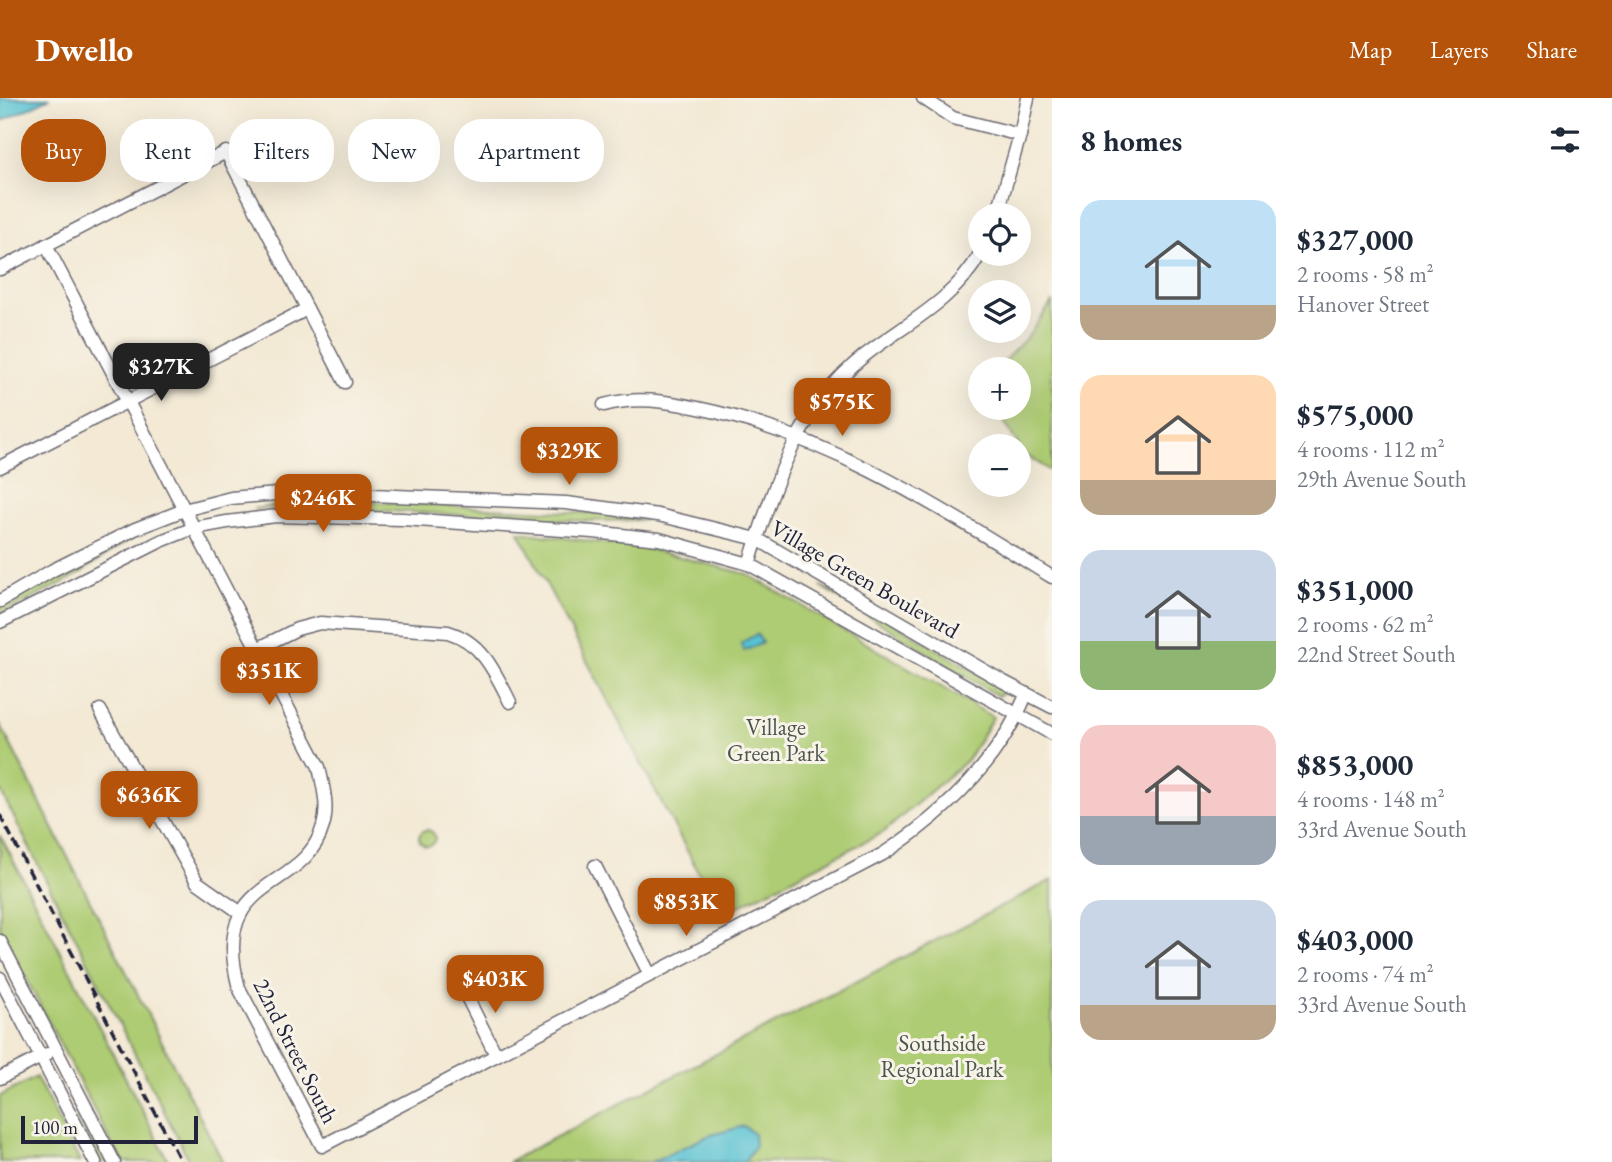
<!DOCTYPE html>
<meta charset="utf-8">
<style>
body{margin:0;font-family:"EB Garamond",serif;background:#f6f6f7;color:#1f2937;height:100vh;display:flex;flex-direction:column;font-size:26px;white-space:nowrap}
*{box-sizing:border-box;margin:0}
p{font-size:23px;color:#747a83}
.icon{flex:none;width:38px;height:38px;fill:none;stroke:currentColor;stroke-width:2;stroke-linecap:round;stroke-linejoin:round}
.map{position:relative;flex:1;overflow:hidden}
.details{display:flex;flex-direction:column;background:#fff;width:560px}
.details>*{flex:none}
.banner{position:absolute;left:21px;top:21px;width:665px;height:63px;display:flex;gap:14px}
.buttons{position:absolute;left:968px;top:105px;display:grid;gap:14px}
.buttons a{display:grid;place-items:center;width:63px;height:63px;border-radius:50%;background:#fff;box-shadow:0 7px 28px #0002;font-size:35px}
.scale{position:absolute;left:21px;bottom:18px;width:177px;box-sizing:border-box;padding-left:7px;border:4px solid #22223b;border-top:0;font-size:19px;line-height:24px;white-space:nowrap;color:#22223b;-webkit-text-stroke:5px #f7f3e8;paint-order:stroke}
.price{position:absolute;translate:-50% -60px;padding:0 16px;border-radius:14px;background:#b45309;color:#fff;font-size:23px;line-height:46px;filter:drop-shadow(0 2px 4px #0008)}
.price::after{content:'';position:absolute;left:50%;top:42px;width:21px;height:16px;margin-left:-10px;background:inherit;clip-path:polygon(0 0,100% 0,50% 100%)}
.price.selected{background:#222;color:#fff}
ul{padding:0;list-style:none}
li{display:flex;align-items:center;gap:21px;height:175px;padding:0 28px}
li span{display:grid;place-items:center;flex:none;width:196px;height:140px;border-radius:21px;color:#555}
li>.icon{margin-inline-start:auto}
span .icon{width:84px;height:84px;fill:#fffc;stroke-width:1}
li b{font-size:30px}
h2{display:flex;justify-content:space-between;align-items:center;height:84px;padding:0 28px;font-size:30px}
.tag{padding:0 24px;border-radius:28px;background:#fff;box-shadow:0 7px 28px #0002;font-size:24px;line-height:63px}
.tag.selected{background:#b45309;color:#fff}
header{display:flex;align-items:center;gap:42px;box-sizing:border-box;height:98px;padding:0 35px;background:#b45309;color:#fff}
header strong{font-size:33px}
nav{display:flex;gap:38px;margin-inline-start:auto;font-size:24px}
main{display:flex;flex:1;min-height:0}
.map>svg:first-child{display:block}
</style>
<header>
<strong>Dwello</strong>
<nav><a>Map</a><a>Layers</a><a>Share</a></nav>
</header>
<main>
<div class="map">
<svg width="1052" height="1064" viewBox="0 0 1052 1064">
<rect width="100%" height="100%" fill="#f7f3e8"/>
<filter id="ink" filterUnits="userSpaceOnUse"><feTurbulence type="fractalNoise" baseFrequency=".0143" numOctaves="2"/><feDisplacementMap in="SourceGraphic" scale="14" xChannelSelector="R" yChannelSelector="G"/><feConvolveMatrix kernelMatrix="1 2 1 2 8 2 1 2 1" color-interpolation-filters="sRGB"/></filter>
<filter id="wash" filterUnits="userSpaceOnUse"><feTurbulence type="fractalNoise" baseFrequency=".00686" numOctaves="4" result="noise"/><feDisplacementMap in="SourceGraphic" scale="28" xChannelSelector="R" yChannelSelector="G"/><feGaussianBlur stdDeviation="1.57" result="paint"/><feColorMatrix in="noise" values="0 0 0 0 0 0 0 0 0 0 0 0 0 0 0 0 0 1.4 0 .05"/><feComposite in="paint" operator="in"/></filter>
<g filter="url(#wash)">
<rect width="100%" height="100%" fill="#f3e9d4"/>
<g fill="#aecc73" stroke="#687757" stroke-width="2">
<polygon points="571,30 583,34 580,47 566,54 554,49 557,37"/>
<polygon points="1052,204 1052,374 1023,355 999,315 998,310 1018,310 1018,271 996,271 1029,237"/>
<polygon points="315,401 606,416 646,422 587,423 305,409 253,411"/>
<polygon points="519,434 649,451 747,476 993,619 968,661 884,734 721,817"/>
<polygon points="130,441 76,478 0,517 0,511 38,488"/>
<polygon points="820,488 855,503 1003,590 1004,595 998,598"/>
<polygon points="0,626 223,1064 190,1064 0,692"/>
<circle cx="427" cy="740" r="8"/>
<polygon points="0,737 169,1064 121,1064 0,830"/>
<polygon points="1052,782 1052,1064 508,1064"/>
<polygon points="36,979 80,1064 0,1064 0,998"/>
<polygon points="80,1019 106,1057 110,1064 100,1064 77,1021"/>
</g>
<g fill="#58c2d3" stroke="#3d7287" stroke-width="2">
<polygon points="0,0 50,0 0,24"/>
<polygon points="757,536 762,545 744,553 741,545"/>
<polygon points="744,1028 754,1036 755,1048 744,1064 651,1064 708,1038"/>
</g>
</g>
<g filter="url(#ink)">
<g fill="none" stroke-linecap="round" stroke-linejoin="round">
<g stroke="#6b6871" stroke-width="15">
<g id="minor">
<polyline points="923,0 953,20 1020,37 1028,0"/>
<polyline points="997,117 1020,37"/>
<path d="M46,147l273,522c4,19 10,40 4,59 -19,69 -115,47 -84,162l83,158 561,-292c61,-40 115,-92 143,-159"/>
<polyline points="0,171 226,54 345,284"/>
<path d="M604,307c32,-9 62,-4 94,3 131,27 242,100 354,169"/>
<polyline points="0,369 307,211"/>
<path d="M749,466c25,-78 48,-155 115,-208 41,-32 90,-55 116,-102"/>
<polyline points="0,503 53,472 135,431 184,412 231,400 298,394 566,405 658,417 757,441 1004,584 1052,609"/>
<polyline points="0,524 161,443 194,430 227,424 276,418 403,421 593,434 659,441 749,466 1052,636"/>
<path d="M257,551l40,-20 23,-6 128,9c34,10 47,40 62,70"/>
<polyline points="100,612 197,784 241,815"/>
<polyline points="595,768 650,877"/>
<polyline points="0,843 114,1064"/>
<polyline points="0,880 95,1064"/>
<polyline points="463,891 496,957"/>
<polyline points="0,980 47,956"/>
</g>
</g>
<use href="#minor" stroke="#fff" stroke-width="12"/>
<polyline stroke="#22223b" stroke-width="3.5" stroke-dasharray="10 5" stroke-linecap="butt" points="0,717 181,1064"/>
</g>
</g>
<g text-anchor="middle" dominant-baseline="central" stroke-width="6" stroke-linejoin="round" paint-order="stroke">
<g font-size="23" fill="#22223b" stroke="#f7f3e8">
<text transform="translate(865 481) rotate(30)">Village Green Boulevard</text>
<text transform="translate(296 953) rotate(63)">22nd Street South</text>
</g>
<g font-size="23" fill="#4c554c" stroke="#f7f3e8">
<text x="776" y="629">Village<tspan x="776" dy="26">Green Park</tspan></text>
<text x="942" y="945">Southside<tspan x="942" dy="26">Regional Park</tspan></text>
</g>
</g>
</svg>
<div class="buttons">
<a><svg class="icon" aria-label="locate" viewBox="0 0 24 24"><circle cx="12" cy="12" r="6"/><path d="M12 2v4M12 18v4M2 12h4M18 12h4"/></svg></a>
<a><svg class="icon" aria-label="layers" viewBox="0 0 24 24"><path d="M12 4l9 5-9 5-9-5zM3 14l9 5 9-5"/></svg></a>
<a>+</a>
<a>−</a>
</div>
<div class="scale">100 m</div>
<b class="price selected" style="left:161px;top:305px">$327K</b>
<b class="price" style="left:842px;top:340px">$575K</b>
<b class="price" style="left:569px;top:389px">$329K</b>
<b class="price" style="left:323px;top:436px">$246K</b>
<b class="price" style="left:269px;top:609px">$351K</b>
<b class="price" style="left:149px;top:733px">$636K</b>
<b class="price" style="left:686px;top:840px">$853K</b>
<b class="price" style="left:495px;top:917px">$403K</b>
<div class="banner">
<a class="tag selected">Buy</a>
<a class="tag">Rent</a>
<a class="tag">Filters</a>
<a class="tag">New</a>
<a class="tag">Apartment</a>
</div>
</div>
<section class="details">
<h2>8 homes<svg class="icon" aria-label="filters" viewBox="0 0 24 24"><path d="M4 7h16M4 17h16"/><circle cx="9" cy="7" r="2"/><circle cx="15" cy="17" r="2"/></svg></h2>
<ul>
<li><span style="background:linear-gradient(#bfe0f5 75%,#b9a48a 0)"><svg class="icon" aria-label="home" viewBox="0 0 24 24"><path d="M3 11l9-7 9 7M6 9v11h12V9"/></svg></span><div><b>$327,000</b><p>2 rooms · 58 m²</p><p>Hanover Street</p></div></li>
<li><span style="background:linear-gradient(#ffd9b3 75%,#b9a48a 0)"><svg class="icon" aria-label="home" viewBox="0 0 24 24"><path d="M3 11l9-7 9 7M6 9v11h12V9"/></svg></span><div><b>$575,000</b><p>4 rooms · 112 m²</p><p>29th Avenue South</p></div></li>
<li><span style="background:linear-gradient(#c9d6e8 65%,#8fb573 0)"><svg class="icon" aria-label="home" viewBox="0 0 24 24"><path d="M3 11l9-7 9 7M6 9v11h12V9"/></svg></span><div><b>$351,000</b><p>2 rooms · 62 m²</p><p>22nd Street South</p></div></li>
<li><span style="background:linear-gradient(#f6c9c9 65%,#9aa5b1 0)"><svg class="icon" aria-label="home" viewBox="0 0 24 24"><path d="M3 11l9-7 9 7M6 9v11h12V9"/></svg></span><div><b>$853,000</b><p>4 rooms · 148 m²</p><p>33rd Avenue South</p></div></li>
<li><span style="background:linear-gradient(#c9d6e8 75%,#b9a48a 0)"><svg class="icon" aria-label="home" viewBox="0 0 24 24"><path d="M3 11l9-7 9 7M6 9v11h12V9"/></svg></span><div><b>$403,000</b><p>2 rooms · 74 m²</p><p>33rd Avenue South</p></div></li>
</ul>
</section>
</main>
